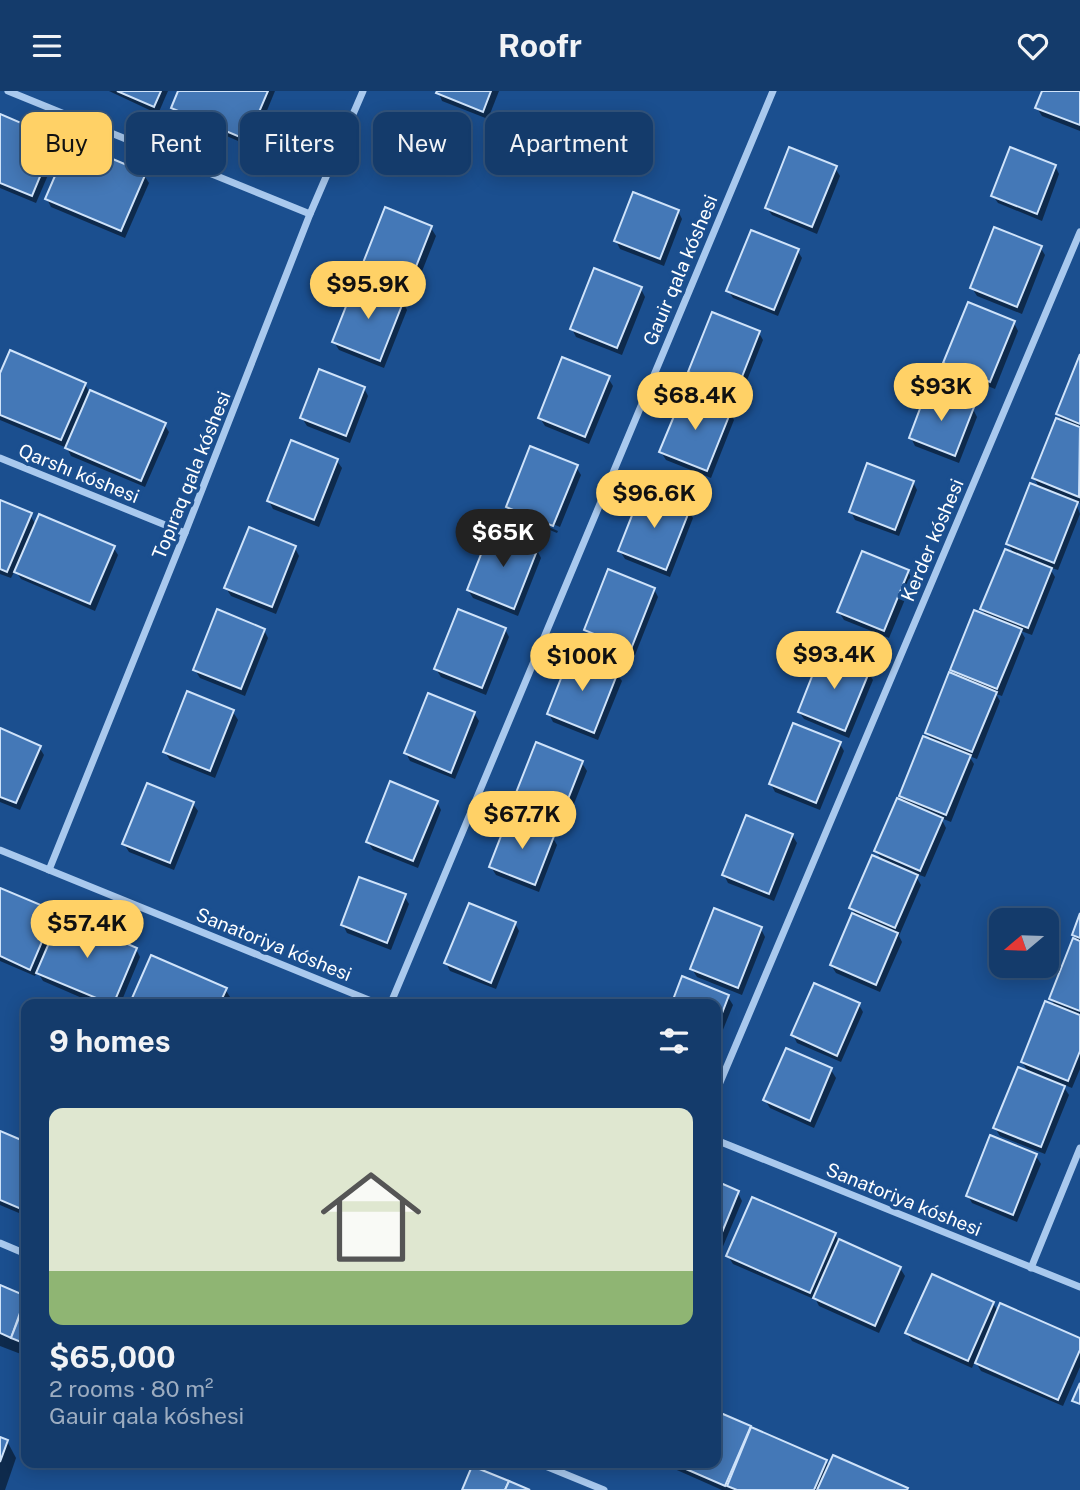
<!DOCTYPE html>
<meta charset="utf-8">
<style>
body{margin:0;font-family:"Public Sans",sans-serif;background:#1d4271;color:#f1f3f6;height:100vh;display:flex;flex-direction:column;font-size:26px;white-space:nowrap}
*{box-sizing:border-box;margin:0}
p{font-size:23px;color:#9dadc1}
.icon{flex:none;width:38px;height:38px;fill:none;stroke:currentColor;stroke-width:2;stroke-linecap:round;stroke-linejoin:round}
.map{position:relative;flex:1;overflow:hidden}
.side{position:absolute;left:21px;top:908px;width:700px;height:469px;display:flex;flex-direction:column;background:#143b6b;border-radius:14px;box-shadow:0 4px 18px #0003,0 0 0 2px #33557e}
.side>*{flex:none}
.banner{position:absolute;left:21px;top:21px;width:700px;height:63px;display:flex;gap:14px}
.needle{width:46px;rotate:251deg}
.tools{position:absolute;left:989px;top:817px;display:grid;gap:14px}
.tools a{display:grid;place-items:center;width:70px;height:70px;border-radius:14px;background:#143b6b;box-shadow:0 4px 18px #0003,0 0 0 2px #33557e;font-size:35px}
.price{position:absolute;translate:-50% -60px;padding:0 16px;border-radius:24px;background:#ffd166;color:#111;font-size:23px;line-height:46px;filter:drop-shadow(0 2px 4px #0008)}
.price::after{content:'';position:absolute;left:50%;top:42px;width:21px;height:16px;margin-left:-10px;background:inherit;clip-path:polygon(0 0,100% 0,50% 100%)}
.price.on{background:#222;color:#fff}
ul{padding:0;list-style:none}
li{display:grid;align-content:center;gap:14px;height:371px;padding:0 28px}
li span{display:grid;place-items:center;height:217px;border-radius:14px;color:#555}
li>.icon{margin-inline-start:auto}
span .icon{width:126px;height:126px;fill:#fffc;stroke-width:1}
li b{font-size:30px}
h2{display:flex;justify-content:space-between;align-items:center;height:84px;padding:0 28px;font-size:30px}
.tag{padding:0 24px;border-radius:14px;background:#143b6b;box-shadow:0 4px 18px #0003,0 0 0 2px #33557e;font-size:24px;line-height:63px}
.tag.on{background:#ffd166;color:#111}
header{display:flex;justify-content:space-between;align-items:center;height:91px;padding:0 28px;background:#143b6b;font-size:32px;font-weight:700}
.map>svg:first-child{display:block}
</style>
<header><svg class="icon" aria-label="menu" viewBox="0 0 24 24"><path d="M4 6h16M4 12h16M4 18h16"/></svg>Roofr<svg class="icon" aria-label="heart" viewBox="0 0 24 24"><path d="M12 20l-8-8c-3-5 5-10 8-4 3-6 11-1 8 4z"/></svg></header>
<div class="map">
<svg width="1080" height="1399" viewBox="0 0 1080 1399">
<rect width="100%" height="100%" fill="#1b4f8f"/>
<g fill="#0007">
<polygon points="109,0 168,0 158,23"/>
<polygon points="180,0 275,0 252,56 178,24 173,16"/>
<polygon points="438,0 499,0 488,28 442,10"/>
<polygon points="1044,0 1080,0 1080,40 1042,25 1037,17"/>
<polygon points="0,25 55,48 60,56 36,112 0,97"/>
<polygon points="1055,75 1059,83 1042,130 998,112 993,105"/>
<polygon points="835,77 840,85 817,143 772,124 767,117"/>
<polygon points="144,84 149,92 125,147 51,116 47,108"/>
<polygon points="678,120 682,128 664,175 620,158 616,150"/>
<polygon points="431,137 436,145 413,203 368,185 363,177"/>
<polygon points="1040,156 1045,164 1022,223 977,205 972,197"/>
<polygon points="797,159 802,167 778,225 733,207 728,199"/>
<polygon points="641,198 645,206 622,264 576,246 572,238"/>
<polygon points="403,211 407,219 384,277 339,259 334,251"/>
<polygon points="1014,232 1018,240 995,298 949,279 945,272"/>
<polygon points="759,242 763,249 740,307 695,289 690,281"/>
<polygon points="1080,268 1080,412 1075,410 1080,423 1058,479 1049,476 1055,486 1032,544 1021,540 1025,547 1002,605 996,603 1000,610 977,668 969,665 974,673 951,731 941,727 946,737 925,786 914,782 921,794 899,845 902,851 880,901 836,882 831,874 857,825 851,817 883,771 876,760 905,713 901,705 932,650 927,642 956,586 952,579 987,526 982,518 1014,463 1008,453 1040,398 1034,387 1063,331 1058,323"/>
<polygon points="0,287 85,293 89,301 164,333 169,341 145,396 71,365 67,357 0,329"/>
<polygon points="608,287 613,295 589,353 545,335 540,327"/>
<polygon points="364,297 368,305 350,352 307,335 302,327"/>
<polygon points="973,318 977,326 959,372 915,355 911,347"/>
<polygon points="730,321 734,329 711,387 666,369 661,361"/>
<polygon points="337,370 342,377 319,436 273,418 269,410"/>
<polygon points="576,376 581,384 560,436 512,416 512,420 558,440 557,442 513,424 508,416"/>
<polygon points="913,391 917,399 899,445 855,429 851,421"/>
<polygon points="0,411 30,424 36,434 113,456 118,464 95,520 21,488 15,479 11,487 0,483"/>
<polygon points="688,420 693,427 670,486 625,468 620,460"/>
<polygon points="295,457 299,465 276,523 231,505 226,497"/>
<polygon points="537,459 541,467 518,525 473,507 468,499"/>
<polygon points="908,481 913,489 889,547 844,529 839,521"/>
<polygon points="654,498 658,506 635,564 590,546 586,538"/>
<polygon points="505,538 509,546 486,604 441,586 436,578"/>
<polygon points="264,539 268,547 245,605 200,587 195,579"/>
<polygon points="868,581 873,589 849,647 804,628 799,621"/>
<polygon points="617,583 622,590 598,649 553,631 549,623"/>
<polygon points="233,621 238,629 215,687 170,669 165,661"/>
<polygon points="474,622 479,630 455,688 410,670 406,662"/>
<polygon points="0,639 39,656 44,664 20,719 0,711"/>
<polygon points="840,653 844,660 820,719 775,701 771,693"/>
<polygon points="582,672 587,680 564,738 518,720 514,712"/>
<polygon points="437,711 441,719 418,777 373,759 368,751"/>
<polygon points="193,713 198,720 174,779 129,761 124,753"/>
<polygon points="792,744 797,752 774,810 728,792 724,784"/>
<polygon points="553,747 557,754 539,801 496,784 491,776"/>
<polygon points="0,798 54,822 60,832 136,858 140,866 120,914 98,914 43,890 37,880 35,885 0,870"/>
<polygon points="404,805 409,813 391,859 347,842 343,834"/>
<polygon points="1080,827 1080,978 1072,997 1062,993 1069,1004 1045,1063 1000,1045 995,1037 1029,982 1022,971 1056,916 1051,908 1078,851 1074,843"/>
<polygon points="515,832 519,840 496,898 450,880 446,872"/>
<polygon points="761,838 765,846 742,904 697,886 692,878"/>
<polygon points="225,898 230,906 227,914 131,914"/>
<polygon points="728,906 733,914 716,956 716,914"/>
<polygon points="859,914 863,921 841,971 797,952 793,944"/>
<polygon points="831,979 836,987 814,1037 770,1017 765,1009"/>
<polygon points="0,1042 26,1053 26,1125 0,1114"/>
<polygon points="1036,1065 1041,1073 1017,1131 972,1112 968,1105"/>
<polygon points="716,1092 738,1102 742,1110 719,1165 716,1164"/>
<polygon points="835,1143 838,1150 900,1177 905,1185 879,1242 819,1215 816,1209 733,1173 728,1165"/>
<polygon points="0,1196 26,1207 26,1265 0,1255"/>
<polygon points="993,1212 998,1221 1080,1249 1080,1276 1063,1315 981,1280 975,1270 972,1277 912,1250 907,1242"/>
<polygon points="716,1322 826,1370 829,1376 907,1399 722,1399 661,1372 716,1372"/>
<polygon points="0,1348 7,1350 16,1367 5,1399 0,1399"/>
</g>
<g fill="#4478b7" stroke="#cfe3fa" stroke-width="2">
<polygon points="117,0 161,0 154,16"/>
<polygon points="178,0 268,0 247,49 171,17"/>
<polygon points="437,0 491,0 483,21 436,2"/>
<polygon points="1042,0 1080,0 1080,34 1035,17"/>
<polygon points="0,23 56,47 32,105 0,92"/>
<polygon points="70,50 146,82 121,140 45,108"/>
<polygon points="789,56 837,75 812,136 765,117"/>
<polygon points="1010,56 1056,74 1037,123 991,105"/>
<polygon points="633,101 679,119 660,168 614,150"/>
<polygon points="385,116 432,135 408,196 361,177"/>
<polygon points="994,136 1042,155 1017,216 970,197"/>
<polygon points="751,139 799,158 774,219 726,200"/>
<polygon points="594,177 642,196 617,257 570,238"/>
<polygon points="356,190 404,209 380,270 332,251"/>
<polygon points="968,211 1015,230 990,291 943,272"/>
<polygon points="712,221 760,240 736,301 688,281"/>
<polygon points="10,259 86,292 61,349 0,324 0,282"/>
<polygon points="1080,263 1080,333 1056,323"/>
<polygon points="562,266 610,285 585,346 538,327"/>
<polygon points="319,278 365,296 346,345 300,327"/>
<polygon points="90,299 166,332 141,390 65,357"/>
<polygon points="927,299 974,316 955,365 909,347"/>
<polygon points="684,301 731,320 707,380 659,361"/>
<polygon points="1056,327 1080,336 1079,406 1032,387"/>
<polygon points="291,349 338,368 314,429 267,410"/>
<polygon points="530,355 578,374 553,435 506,416"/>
<polygon points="867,372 914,390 895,439 849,421"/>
<polygon points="1030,392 1078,411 1054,472 1006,453"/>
<polygon points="642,399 690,418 666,479 618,460"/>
<polygon points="0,409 32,422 7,481 0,478"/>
<polygon points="39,423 115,455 90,513 14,481"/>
<polygon points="249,436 296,455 272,516 224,497"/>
<polygon points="491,438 538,457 514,518 467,499"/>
<polygon points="1005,458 1052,477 1028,537 980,518"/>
<polygon points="862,460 909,479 884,540 837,521"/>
<polygon points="608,478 655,497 631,558 584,539"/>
<polygon points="217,518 265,538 241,598 193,579"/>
<polygon points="458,518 506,537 482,597 434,578"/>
<polygon points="974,519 1022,538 997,598 950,579"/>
<polygon points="822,560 870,579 845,640 798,621"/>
<polygon points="571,562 618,581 594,642 547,623"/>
<polygon points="949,581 997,601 972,661 925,642"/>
<polygon points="187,600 234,619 210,680 163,661"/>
<polygon points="428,602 475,621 451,682 404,662"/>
<polygon points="793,632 841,651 816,712 769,693"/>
<polygon points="0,637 41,655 16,712 0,706"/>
<polygon points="923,645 971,664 946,724 899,705"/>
<polygon points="536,651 583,670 559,731 512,712"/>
<polygon points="390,690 438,710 413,770 366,751"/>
<polygon points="147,692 194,711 170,772 122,753"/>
<polygon points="897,707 943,727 920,780 874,760"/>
<polygon points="746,724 793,743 769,803 722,784"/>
<polygon points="508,727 554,745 535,794 489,776"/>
<polygon points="872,764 918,784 895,837 849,817"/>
<polygon points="359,786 406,803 387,852 341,834"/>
<polygon points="0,797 55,820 30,879 0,865"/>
<polygon points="469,812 516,831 491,892 444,872"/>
<polygon points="714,817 762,836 738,897 690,878"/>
<polygon points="852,822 898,842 876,894 830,874"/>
<polygon points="1080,822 1080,847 1072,844"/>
<polygon points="61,824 137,857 113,914 36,882"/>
<polygon points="1073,847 1080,850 1080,920 1049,908"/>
<polygon points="151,864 227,897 219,914 129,914"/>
<polygon points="682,885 729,904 716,938 716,914 671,914"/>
<polygon points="814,892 860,912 837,965 791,944"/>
<polygon points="1045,910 1080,924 1080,960 1068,990 1021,971"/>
<polygon points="786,957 832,977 810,1030 763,1009"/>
<polygon points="1018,976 1065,995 1041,1056 993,1037"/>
<polygon points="0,1040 26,1051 26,1120 0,1109"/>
<polygon points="990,1044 1037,1063 1013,1124 966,1105"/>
<polygon points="716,1090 739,1100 716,1156"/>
<polygon points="752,1106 836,1142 810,1202 726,1165"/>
<polygon points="839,1148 901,1176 875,1235 813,1207"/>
<polygon points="932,1183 994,1211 968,1270 905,1242"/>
<polygon points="0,1194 26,1205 11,1247 0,1242"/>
<polygon points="26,1209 26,1253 11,1247"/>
<polygon points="1000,1212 1080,1247 1080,1259 1058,1309 975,1272"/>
<polygon points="1080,1292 1080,1313 1072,1310"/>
<polygon points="716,1320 751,1335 725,1395 672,1372 716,1372"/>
<polygon points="751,1336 827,1369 814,1399 737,1399 727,1395"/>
<polygon points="0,1346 8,1349 0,1371"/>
<polygon points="833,1364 908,1397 907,1399 817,1399"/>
<polygon points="472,1375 509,1390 505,1399 462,1399"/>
<polygon points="509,1390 530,1399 505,1399"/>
</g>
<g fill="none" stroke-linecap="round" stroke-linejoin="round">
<g stroke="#a9c9ee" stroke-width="7">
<polyline points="8,0 310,123"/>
<polyline points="0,367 185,442"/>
<polyline points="0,759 381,914"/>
<polyline points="49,779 185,442 310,123 363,0"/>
<polyline points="390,914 773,0"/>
<polyline points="716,1001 1080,141"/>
<polyline points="716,1049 1080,1196"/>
<polyline points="0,1152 26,1163"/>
<polyline points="1031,1177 1080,1057"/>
<polyline points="538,1372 604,1399"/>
</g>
</g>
<g text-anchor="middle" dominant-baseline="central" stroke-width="7" stroke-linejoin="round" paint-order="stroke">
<g font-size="19" fill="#fff" stroke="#1b4f8f">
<text transform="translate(680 179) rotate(-67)">Gauir qala kóshesi</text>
<text transform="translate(79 382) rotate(22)">Qarshı kóshesi</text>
<text transform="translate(191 384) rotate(-68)">Topıraq qala kóshesi</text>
<text transform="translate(932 449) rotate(-67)">Kerder kóshesi</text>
<text transform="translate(274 853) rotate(22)">Sanatoriya kóshesi</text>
<text transform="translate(904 1108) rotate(22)">Sanatoriya kóshesi</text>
</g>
</g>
</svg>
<div class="tools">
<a><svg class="needle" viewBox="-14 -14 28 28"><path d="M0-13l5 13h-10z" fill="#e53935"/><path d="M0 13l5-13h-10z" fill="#9dadc1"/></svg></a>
</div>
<b class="price" style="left:368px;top:230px">$95.9K</b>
<b class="price" style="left:941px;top:332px">$93K</b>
<b class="price" style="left:695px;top:341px">$68.4K</b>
<b class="price" style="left:654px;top:439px">$96.6K</b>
<b class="price on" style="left:503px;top:478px">$65K</b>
<b class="price" style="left:834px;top:600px">$93.4K</b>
<b class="price" style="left:582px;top:602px">$100K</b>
<b class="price" style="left:522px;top:760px">$67.7K</b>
<b class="price" style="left:87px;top:869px">$57.4K</b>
<div class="banner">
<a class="tag on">Buy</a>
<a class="tag">Rent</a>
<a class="tag">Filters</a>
<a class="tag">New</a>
<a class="tag">Apartment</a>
</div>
<section class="side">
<h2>9 homes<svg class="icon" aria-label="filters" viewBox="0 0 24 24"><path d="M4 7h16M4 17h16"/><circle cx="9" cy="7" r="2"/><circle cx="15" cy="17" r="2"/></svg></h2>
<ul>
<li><span style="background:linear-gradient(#dfe7d0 75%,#8fb573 0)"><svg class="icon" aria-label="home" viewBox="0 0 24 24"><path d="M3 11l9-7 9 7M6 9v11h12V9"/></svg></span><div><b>$65,000</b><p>2 rooms · 80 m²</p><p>Gauir qala kóshesi</p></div></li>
</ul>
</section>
</div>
